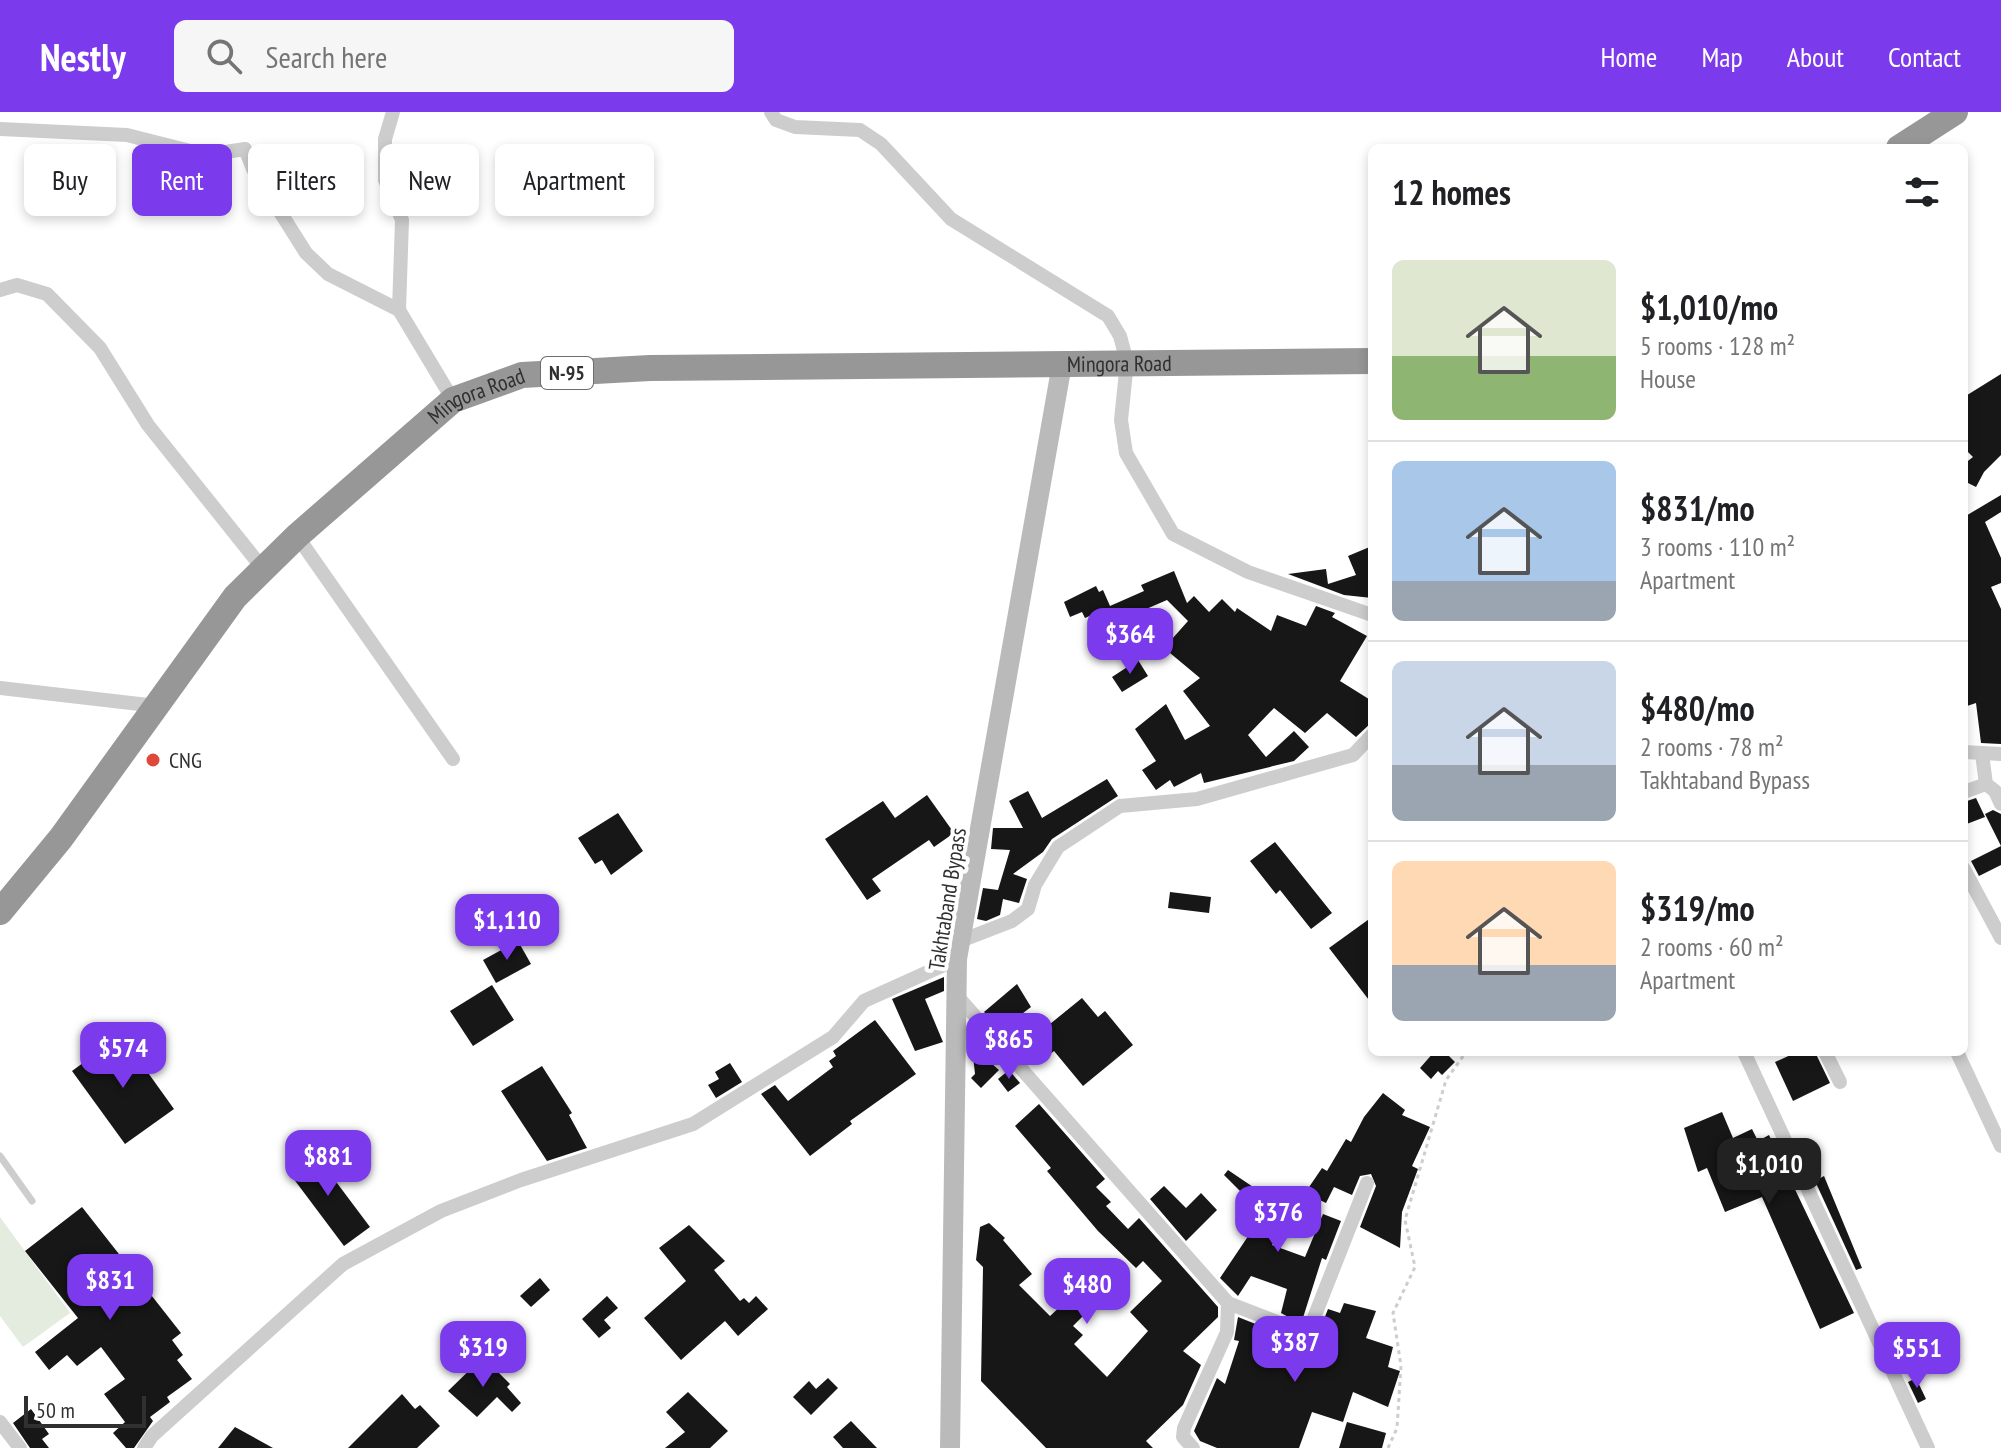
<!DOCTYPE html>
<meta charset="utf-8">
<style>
body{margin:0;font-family:"PT Sans Narrow",sans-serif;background:#f6f6f6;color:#202124;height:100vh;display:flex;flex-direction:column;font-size:30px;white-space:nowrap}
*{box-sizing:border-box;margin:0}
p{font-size:26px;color:#757577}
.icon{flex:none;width:44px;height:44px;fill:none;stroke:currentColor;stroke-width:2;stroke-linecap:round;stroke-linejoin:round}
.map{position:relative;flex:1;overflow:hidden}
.sheet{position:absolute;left:1368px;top:32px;width:600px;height:912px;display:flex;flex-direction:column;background:#fff;border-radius:12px;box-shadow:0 4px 12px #0003}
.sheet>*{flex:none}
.top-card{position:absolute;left:24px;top:32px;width:760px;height:72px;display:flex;gap:16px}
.scale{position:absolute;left:24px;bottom:20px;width:122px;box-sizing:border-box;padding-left:8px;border:4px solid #303030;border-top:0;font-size:22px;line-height:28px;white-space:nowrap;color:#303030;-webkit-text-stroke:6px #fff;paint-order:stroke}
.price{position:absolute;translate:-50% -68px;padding:0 18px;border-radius:16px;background:#7c3aed;color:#fff;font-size:26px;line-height:52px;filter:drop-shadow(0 2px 4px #0008)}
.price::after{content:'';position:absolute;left:50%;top:48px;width:24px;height:18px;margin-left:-12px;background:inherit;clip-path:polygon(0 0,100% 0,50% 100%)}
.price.on{background:#222;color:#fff}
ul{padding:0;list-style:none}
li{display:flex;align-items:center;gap:24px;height:200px;padding:0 24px}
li+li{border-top:2px solid #e0e0e0}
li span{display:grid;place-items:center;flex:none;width:224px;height:160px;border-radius:12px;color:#555}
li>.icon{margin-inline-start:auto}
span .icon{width:96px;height:96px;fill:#fffc;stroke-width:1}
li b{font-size:34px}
h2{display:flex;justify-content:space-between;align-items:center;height:96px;padding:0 24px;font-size:34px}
.tag{padding:0 28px;border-radius:12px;background:#fff;box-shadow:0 4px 12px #0003;font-size:28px;line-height:72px}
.tag.on{background:#7c3aed;color:#fff}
header{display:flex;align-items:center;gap:48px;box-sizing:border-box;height:112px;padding:0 40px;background:#7c3aed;color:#fff}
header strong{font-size:38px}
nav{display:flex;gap:44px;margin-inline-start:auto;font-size:28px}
.search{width:560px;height:72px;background:#f6f6f6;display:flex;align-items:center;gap:20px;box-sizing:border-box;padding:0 28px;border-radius:12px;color:#757577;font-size:30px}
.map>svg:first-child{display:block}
</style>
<header>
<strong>Nestly</strong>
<div class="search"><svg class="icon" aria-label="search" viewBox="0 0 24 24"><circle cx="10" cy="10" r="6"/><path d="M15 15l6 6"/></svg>Search here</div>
<nav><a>Home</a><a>Map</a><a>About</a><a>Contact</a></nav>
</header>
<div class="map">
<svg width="2001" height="1336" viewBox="0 0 2001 1336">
<rect width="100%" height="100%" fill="#fff"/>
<polygon fill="#e4ecdf" points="0,1105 70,1201 23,1235 0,1204"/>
<g fill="#171717">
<polygon points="2001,262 2001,343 1984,360 1976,375 1964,369 1964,352 1973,345 1964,336 1964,285"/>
<polygon points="2001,383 2001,400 1985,410 2001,446 2001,471 1991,475 2001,497 2001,632 1981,631 1976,591 1964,595 1964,405"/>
<polygon points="1372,434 1372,486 1344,483 1288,462 1326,457 1328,472 1356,463 1348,444"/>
<polygon points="1174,459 1187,491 1194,484 1209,500 1222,487 1235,500 1237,496 1271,519 1277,503 1306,514 1316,494 1335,501 1332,505 1367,524 1340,569 1372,589 1372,610 1356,625 1327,601 1305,621 1274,596 1248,623 1266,645 1294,619 1309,635 1294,649 1204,671 1201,661 1174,675 1170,668 1156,678 1142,658 1156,649 1135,617 1166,592 1185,628 1210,614 1183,579 1200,566 1164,536 1188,509 1167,488 1137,501 1156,536 1138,546 1118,509 1101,517 1094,502 1085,506 1082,500 1070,505 1064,490 1096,474 1099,480 1103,478 1110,494 1144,479 1141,473"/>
<polygon points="1138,548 1148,564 1122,580 1112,565"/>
<polygon points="1107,667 1118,684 1052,727 1043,740 1013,762 1027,767 1019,791 1003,787 1000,803 986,809 977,807 983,776 998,778 1010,738 991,737 993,716 1023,716 1009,689 1028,679 1042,706"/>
<polygon points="927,683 954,721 934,735 929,728 872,767 881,779 867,788 825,727 883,689 895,706"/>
<polygon points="1976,686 1985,705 1964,713 1964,690"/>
<polygon points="1993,698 2001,702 2001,734 1985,702"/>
<polygon points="618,701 643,739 611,763 602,748 595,752 578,726"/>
<polygon points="1275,730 1332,801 1311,817 1280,778 1276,782 1250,749"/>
<polygon points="2001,734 2001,753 1979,764 1971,749"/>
<polygon points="1170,780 1211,785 1209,801 1168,796"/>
<polygon points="1372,805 1372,892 1329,836"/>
<polygon points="518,829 531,852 496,871 483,848"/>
<polygon points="944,865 944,879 925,887 943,930 915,939 892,887"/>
<polygon points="1017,872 1031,895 1001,918 984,900"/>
<polygon points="492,873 514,908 473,934 450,899"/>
<polygon points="1082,886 1098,905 1105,899 1133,933 1083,974 1054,939 1049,943 1034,925"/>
<polygon points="875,908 916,962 850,1009 852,1012 810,1044 761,982 775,973 788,989 833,955 829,949 836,944 833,939"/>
<polygon points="121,923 174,997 125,1032 72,959"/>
<polygon points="1434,940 1445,940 1455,950 1442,963 1438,959 1431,967 1420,956"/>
<polygon points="1797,940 1815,940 1830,971 1793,989 1775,950"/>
<polygon points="982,943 999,958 981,976 971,966 975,962 973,944"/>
<polygon points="730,951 742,970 716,986 708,973 719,967 715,960"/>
<polygon points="542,954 572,1001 569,1003 587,1036 547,1049 501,979"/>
<polygon points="1009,958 1020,971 1008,980 998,967"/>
<polygon points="1383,981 1405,998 1402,1003 1430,1015 1412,1054 1418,1057 1402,1100 1400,1136 1360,1115 1376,1074 1371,1062 1360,1064 1352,1083 1334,1075 1326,1091 1305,1081 1322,1056 1327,1059 1346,1027 1351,1030 1364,1005"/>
<polygon points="1039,992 1105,1067 1096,1075 1111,1090 1106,1094 1128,1117 1139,1106 1218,1195 1218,1205 1183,1239 1201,1253 1183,1293 1146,1329 1153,1336 1046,1336 981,1269 983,1155 976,1148 980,1115 989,1111 1005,1126 1003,1128 1032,1162 1019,1173 1050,1204 1078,1178 1093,1194 1073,1214 1083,1223 1074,1232 1107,1265 1148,1219 1130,1200 1162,1169 1143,1149 1136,1156 1098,1119 1047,1059 1051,1056 1015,1014"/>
<polygon points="1722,1000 1733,1026 1752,1017 1758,1029 1769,1023 1854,1201 1820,1217 1762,1085 1725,1100 1707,1056 1698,1060 1684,1016"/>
<polygon points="313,1039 370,1115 344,1134 287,1058"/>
<polygon points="1228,1058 1293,1102 1272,1133 1305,1145 1323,1102 1341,1109 1326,1148 1322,1146 1301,1212 1281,1201 1287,1177 1251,1164 1238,1184 1220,1166 1263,1102 1224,1063"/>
<polygon points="1824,1064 1862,1156 1856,1158 1815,1069"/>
<polygon points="1164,1074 1186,1096 1201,1081 1217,1098 1186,1129 1150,1087"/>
<polygon points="82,1095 181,1221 172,1228 183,1243 177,1248 192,1267 167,1285 170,1290 150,1305 153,1309 134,1336 126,1336 113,1321 125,1310 104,1282 125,1267 101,1235 77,1254 67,1243 49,1258 35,1240 78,1206 25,1139"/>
<polygon points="689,1113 725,1149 714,1158 740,1189 744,1186 749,1191 756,1184 768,1197 738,1224 725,1209 681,1248 644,1206 686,1169 659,1136"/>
<polygon points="540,1166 550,1178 531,1195 520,1184"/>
<polygon points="607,1184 618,1196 604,1208 611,1216 599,1226 582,1207"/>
<polygon points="1344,1191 1376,1199 1366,1226 1393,1235 1388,1255 1400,1259 1388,1295 1353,1280 1343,1310 1312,1300 1299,1336 1217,1336 1200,1329 1194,1319 1217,1266 1225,1272 1239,1229 1234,1228 1238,1205 1276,1220 1279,1225 1273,1243 1300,1254 1303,1246 1316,1252 1326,1225 1319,1220 1328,1197 1340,1201"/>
<polygon points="483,1245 510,1272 507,1275 521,1291 512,1300 497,1285 477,1305 448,1279"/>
<polygon points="828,1266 838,1276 811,1303 793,1285 809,1269 816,1277"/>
<polygon points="1916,1266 1926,1287 1918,1291 1908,1270"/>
<polygon points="688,1280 728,1319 710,1336 665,1336 685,1320 666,1300"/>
<polygon points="402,1282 415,1297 420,1293 440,1314 417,1336 348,1336"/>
<polygon points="31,1297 49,1322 42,1327 49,1336 30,1336 13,1311"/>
<polygon points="851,1309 877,1336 843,1336 833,1325"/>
<polygon points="1347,1310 1386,1321 1382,1336 1339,1336"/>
<polygon points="235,1315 273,1336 218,1336"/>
</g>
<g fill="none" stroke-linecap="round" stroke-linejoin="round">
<polyline stroke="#cdcdcd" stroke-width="3" stroke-dasharray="4 4" stroke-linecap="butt" points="1388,1336 1397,1316 1401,1254 1393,1201 1415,1155 1405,1108 1446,968 1466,940"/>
<polyline stroke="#cdcdcd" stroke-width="7" points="0,1044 32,1089"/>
<g stroke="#cdcdcd" stroke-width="14">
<polyline points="393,0 385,27 385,68 402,108 399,198"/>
<polyline points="771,0 776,8 795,15 860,18 881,32 951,107 1108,204 1120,224 1127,250 1121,308 1126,341 1173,422 1248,460 1372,503"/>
<polyline points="0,17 127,23 206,43 245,37 253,57 306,141 328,162 399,198 453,288"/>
<polyline points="0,178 17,173 47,182 100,236 148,313 264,458"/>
<polyline points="297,424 453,647"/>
<polyline points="0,576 157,594"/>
<polyline points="1964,640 2001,642"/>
<polyline points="1982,642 1986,672 1995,679 2001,692"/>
<polyline points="1964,680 1986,672"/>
<polyline points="1964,757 2001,826"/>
<polyline points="963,828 1012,809 1028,797 1035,773 1058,735 1120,694 1197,687 1353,643 1372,623"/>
<polyline points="958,885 1228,1191 1227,1220 1184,1316 1183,1325 1193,1336"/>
<polyline points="1744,940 1928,1336"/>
<polyline points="1825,940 1840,970"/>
<polyline points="1957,940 2001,1034"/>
<polyline points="1228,1191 1282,1212 1288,1220 1306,1226 1367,1071"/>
<polyline points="0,1310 20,1336"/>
<polyline points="144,1336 152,1324 343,1152 441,1099 521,1068 693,1012 833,925 864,889 957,847"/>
</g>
<polyline stroke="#bababa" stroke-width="20" points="950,1336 957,847 1062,252"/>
<g stroke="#979797" stroke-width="26">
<polyline points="1899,36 1955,0"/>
<path id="s1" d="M0,800l61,-74 174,-241 62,-61 156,-136 69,-25 128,-7 722,-7"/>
</g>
</g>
<circle fill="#dd493b" stroke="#fff" stroke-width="3" cx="153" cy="648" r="8"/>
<g text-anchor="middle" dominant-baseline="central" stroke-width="8" stroke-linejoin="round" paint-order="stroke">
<rect fill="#fff" stroke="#6e6e6e" stroke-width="2" x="541" y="245" width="52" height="32" rx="6"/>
<g font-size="20" font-weight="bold" fill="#303030">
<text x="567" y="261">N-95</text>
</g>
<g font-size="22" fill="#303030" stroke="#fff">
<text stroke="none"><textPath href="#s1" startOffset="1358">Mingora Road</textPath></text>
<text stroke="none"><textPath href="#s1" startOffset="710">Mingora Road</textPath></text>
<text transform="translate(947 787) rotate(-81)">Takhtaband Bypass</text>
</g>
<g font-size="22" fill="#303030" stroke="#fff" text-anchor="start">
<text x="169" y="648">CNG</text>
</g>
</g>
</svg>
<div class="scale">50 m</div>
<b class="price" style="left:1130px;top:564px">$364</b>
<b class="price" style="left:507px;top:850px">$1,110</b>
<b class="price" style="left:1009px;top:969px">$865</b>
<b class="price" style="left:123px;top:978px">$574</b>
<b class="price" style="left:328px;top:1086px">$881</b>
<b class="price on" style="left:1769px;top:1094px">$1,010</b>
<b class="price" style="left:1278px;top:1142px">$376</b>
<b class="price" style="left:110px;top:1210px">$831</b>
<b class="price" style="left:1087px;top:1214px">$480</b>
<b class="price" style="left:1295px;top:1272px">$387</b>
<b class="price" style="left:483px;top:1277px">$319</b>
<b class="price" style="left:1917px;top:1278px">$551</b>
<div class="top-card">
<a class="tag">Buy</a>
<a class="tag on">Rent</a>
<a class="tag">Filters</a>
<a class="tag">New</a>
<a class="tag">Apartment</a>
</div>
<section class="sheet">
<h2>12 homes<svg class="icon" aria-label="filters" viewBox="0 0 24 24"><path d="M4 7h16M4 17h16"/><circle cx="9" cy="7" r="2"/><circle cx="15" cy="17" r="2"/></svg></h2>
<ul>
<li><span style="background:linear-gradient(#dfe7d0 60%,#8fb573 0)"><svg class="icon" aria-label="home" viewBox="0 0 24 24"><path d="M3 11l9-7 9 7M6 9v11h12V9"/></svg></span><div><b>$1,010/mo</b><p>5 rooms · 128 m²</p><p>House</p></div></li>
<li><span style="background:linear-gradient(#a9c7e8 75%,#9aa5b1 0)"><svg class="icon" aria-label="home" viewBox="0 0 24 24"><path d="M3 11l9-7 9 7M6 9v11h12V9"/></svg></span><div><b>$831/mo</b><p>3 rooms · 110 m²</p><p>Apartment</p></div></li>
<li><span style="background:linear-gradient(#c9d6e8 65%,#9aa5b1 0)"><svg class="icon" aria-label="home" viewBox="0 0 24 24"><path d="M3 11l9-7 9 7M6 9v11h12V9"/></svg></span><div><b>$480/mo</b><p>2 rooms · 78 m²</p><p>Takhtaband Bypass</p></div></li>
<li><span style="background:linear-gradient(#ffd9b3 65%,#9aa5b1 0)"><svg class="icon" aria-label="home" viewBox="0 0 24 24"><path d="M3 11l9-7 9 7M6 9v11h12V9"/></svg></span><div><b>$319/mo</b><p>2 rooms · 60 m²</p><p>Apartment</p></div></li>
</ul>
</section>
</div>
